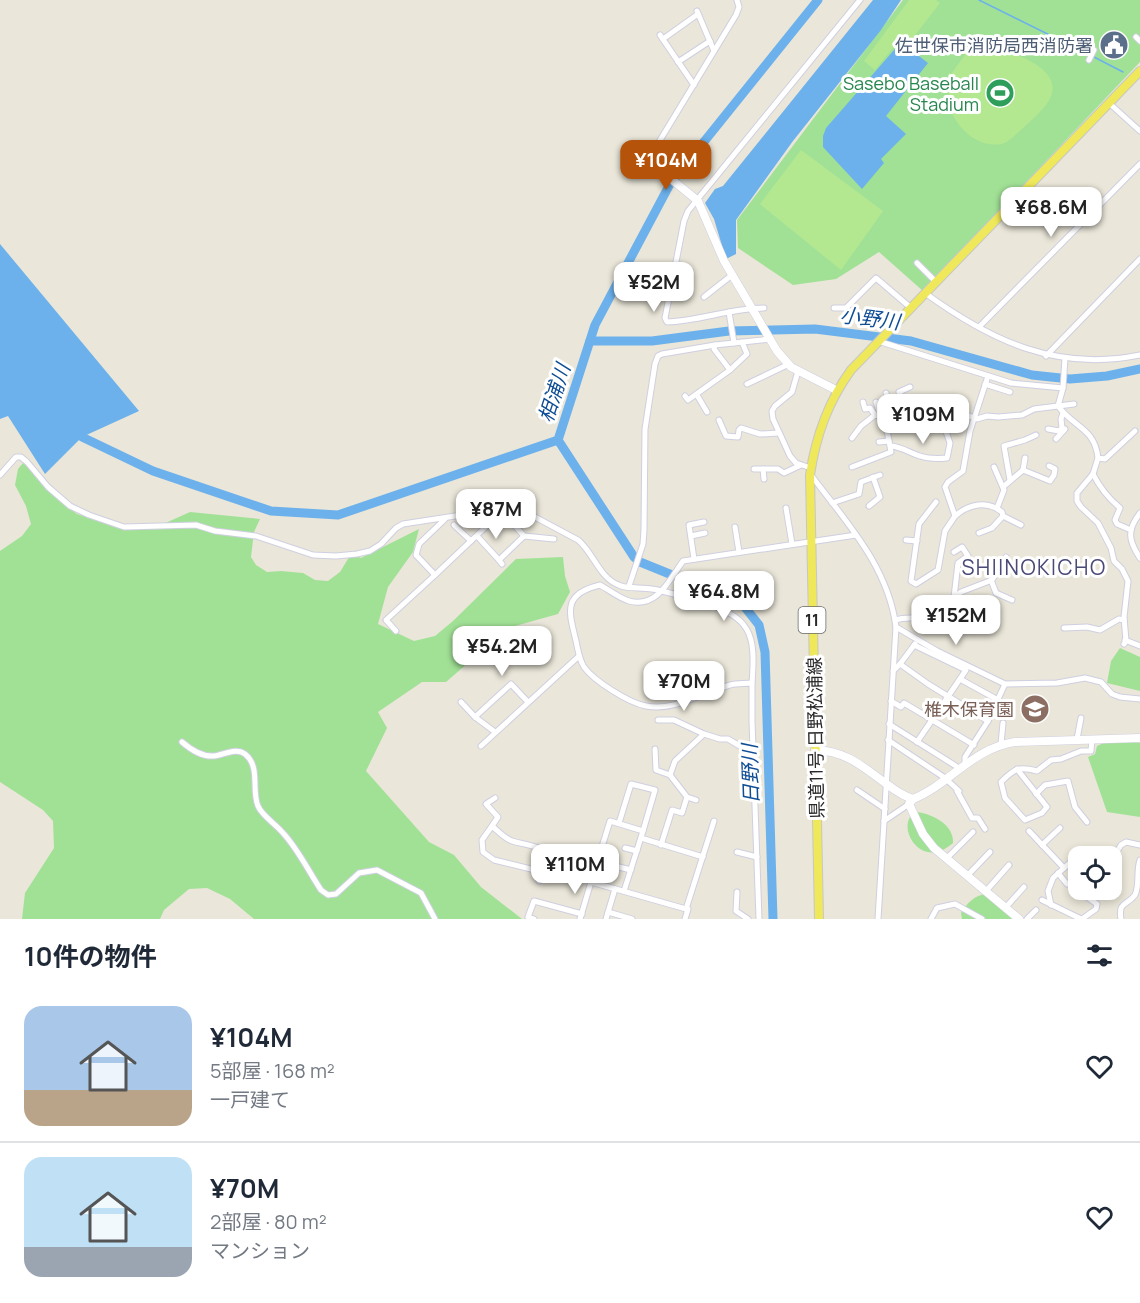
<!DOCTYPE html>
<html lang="ja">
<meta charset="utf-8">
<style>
body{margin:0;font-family:Manrope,"Noto Sans JP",sans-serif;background:#f2f2f3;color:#1f2937;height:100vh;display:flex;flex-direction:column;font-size:22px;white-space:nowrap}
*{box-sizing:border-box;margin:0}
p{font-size:20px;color:#747a83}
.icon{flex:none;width:33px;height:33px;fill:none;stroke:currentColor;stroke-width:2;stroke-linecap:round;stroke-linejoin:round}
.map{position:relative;height:919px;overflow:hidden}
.drawer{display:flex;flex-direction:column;background:#fff;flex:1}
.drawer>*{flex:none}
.controls{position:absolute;left:1068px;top:846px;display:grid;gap:12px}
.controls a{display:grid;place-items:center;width:54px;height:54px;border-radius:12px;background:#fff;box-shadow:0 3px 9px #0003;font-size:30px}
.price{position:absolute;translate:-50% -51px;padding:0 14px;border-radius:12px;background:#fff;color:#222;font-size:20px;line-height:39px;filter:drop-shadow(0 2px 3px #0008)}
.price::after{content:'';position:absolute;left:50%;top:36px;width:18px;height:14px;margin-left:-9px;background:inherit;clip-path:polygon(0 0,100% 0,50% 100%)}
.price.on{background:#b45309;color:#fff}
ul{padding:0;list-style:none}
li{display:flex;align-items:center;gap:18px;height:150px;padding:0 24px}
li+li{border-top:2px solid #e0e1e3}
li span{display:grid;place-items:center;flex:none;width:168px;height:120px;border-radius:18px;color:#555}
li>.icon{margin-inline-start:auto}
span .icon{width:72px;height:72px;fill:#fffc;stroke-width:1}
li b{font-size:26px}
h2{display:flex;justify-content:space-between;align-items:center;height:72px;padding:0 24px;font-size:26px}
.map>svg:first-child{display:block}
</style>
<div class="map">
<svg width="1140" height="919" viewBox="0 0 1140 919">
<rect width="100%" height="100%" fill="#eae6d9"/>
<g fill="#a1e196">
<polygon points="903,0 1140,0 1140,62 923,291 879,252 836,279 793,285 738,248 737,220"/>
<polygon points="24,462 45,481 59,501 77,514 111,525 161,525 190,512 260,519 254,532 251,557 256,565 267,572 281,571 303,573 315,580 328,581 340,572 351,554 361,558 419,529 413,552 388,587 378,624 414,641 435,636 453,621 516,559 563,557 565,576 570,592 558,614 508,628 446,682 422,682 378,712 387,728 366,771 429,842 454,855 481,887 522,919 254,919 230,899 207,888 189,889 164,910 160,919 22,919 25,893 54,848 53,821 43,810 0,782 0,551 22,536 31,524 26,506 15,485 18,469"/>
<polygon points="1120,648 1140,657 1140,691 1107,683 1111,661"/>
<polygon points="1112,739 1140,743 1140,817 1107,812 1088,757 1095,754 1097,746"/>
<path d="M917,812c16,2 37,13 36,31 -35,31 -60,-23 -36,-31z"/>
<path d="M986,894l35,25h-59l-1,-6c6,-10 14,-18 25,-19z"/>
</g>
<g fill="#b3e891">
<polygon points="909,0 936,0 940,3 909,43 901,38 875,70 864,61"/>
<path d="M981,45h6c19,7 44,12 58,27 21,21 -7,42 -22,56 -6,5 -14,15 -22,16 -22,4 -42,-14 -50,-33l1,-1 -4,-19h-3l4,-18 2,1 14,-19z"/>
<polygon points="801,150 883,211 841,270 760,204"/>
</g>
<g fill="#6cb1ec">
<polygon points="873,0 901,0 881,30 793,141 736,220 736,254 726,259 714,219 705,203 715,189 723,186"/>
<polygon points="901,42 928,63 886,116 906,134 881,159 884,163 862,189 823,147 823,136 826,128"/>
<polygon points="0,244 139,411 82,437 45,474 8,416 0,419"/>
</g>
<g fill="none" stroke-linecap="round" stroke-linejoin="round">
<g stroke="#6cb1ec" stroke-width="1.5">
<polyline points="979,0 1090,55"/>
<polyline points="1094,57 1123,72"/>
</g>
<g stroke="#6cb1ec" stroke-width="9">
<polyline points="590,341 652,341 729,331 815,329 911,341 1032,375 1070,379 1107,376 1140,369"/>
<polyline points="82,437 153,471 271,511 338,515 558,440 595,325 670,184 818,0"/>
<polyline points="558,440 634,557 640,562 729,598 744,606 759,625 765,652 773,919"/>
</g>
<g stroke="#cfcfe1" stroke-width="7">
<g id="street">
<polyline points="697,11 714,51"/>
<polyline points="660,35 694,85"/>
<polyline points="1136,37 1140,41"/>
<polyline points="663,39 698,14"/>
<polyline points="1089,60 1094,50"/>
<polyline points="678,62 710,41"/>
<polyline points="1109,103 1140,131"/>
<polyline points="648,160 736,15 739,7 737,0"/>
<polyline points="917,263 936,282"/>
<path d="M925,293c66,48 132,79 215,62"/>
<polyline points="704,297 732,275"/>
<path d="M764,308c-33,0 -64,13 -97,14l-2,-4 19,-97 4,-10 172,-211"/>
<polyline points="834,308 846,308 876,278 911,308"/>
<polyline points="729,312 734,343"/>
<polyline points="979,327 1140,164"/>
<polyline points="878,341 1011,383 1063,388"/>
<polyline points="1046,356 1140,259"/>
<path d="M1065,358l-2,30 -5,18c15,21 37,22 40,52l7,1 30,-28"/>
<polyline points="730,370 747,354 742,342"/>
<polyline points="798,371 792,392 775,406 772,411 773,419 790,456 796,463 811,468"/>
<polyline points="747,384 789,364"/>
<polyline points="985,384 1010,392"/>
<polyline points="886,393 892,411"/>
<polyline points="697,395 707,412"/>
<polyline points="685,396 688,400 730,370 714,349 715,345 770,339"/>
<polyline points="863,402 865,409 870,408 875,415"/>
<polyline points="876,402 881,417 904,404 899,392 910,387"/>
<polyline points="719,420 726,436 738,437 739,430 741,428 760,434 779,433"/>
<polyline points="911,427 918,415 928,405 921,398"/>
<polyline points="1048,429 1059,431 1062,428 1061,419 1063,413"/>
<path d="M852,438l9,-12 14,-11c25,5 37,18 65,10 8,-3 13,-9 21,-12l16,6 10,-3 11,1 24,-2 12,-6 40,-5"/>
<polyline points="1056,439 1065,429"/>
<polyline points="879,442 889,441"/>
<path d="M891,446c11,1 19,7 29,10 9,3 17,3 27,2l3,-15 -7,-20"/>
<polyline points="1098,458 1093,474 1077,493 1077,501 1081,507 1098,523 1111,548 1114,561 1122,569 1128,581 1124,617 1126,641 1124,644"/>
<polyline points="852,467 891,452 887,430 888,418"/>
<polyline points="994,467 1004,490 997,508"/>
<polyline points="754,469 778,469 784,473 801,465"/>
<polyline points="763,469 764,479"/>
<polyline points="1023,470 1025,458"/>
<path d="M1093,474c7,14 15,24 27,34l-5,12 2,4 14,6"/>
<path d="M0,475l16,-18h5l6,5 21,25 22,19 19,9 35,12 72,-2 19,6 41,5 57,19 23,1 21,-2 13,-3 11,-7 15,-16 7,-4 104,-16 13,1 58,31c16,13 21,39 43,46 9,3 22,1 31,3 17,3 33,8 49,13 50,15 55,31 51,81"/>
<path d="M811,475c35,47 77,91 85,152l-18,292"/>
<polyline points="1010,480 1004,446 1025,440 1036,435"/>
<polyline points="1003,487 1023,470 1050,481 1054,475 1055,469 1049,466"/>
<polyline points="936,502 919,524 911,581 916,584 938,570 945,531 955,516 945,487 948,482 963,471 970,431 988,376"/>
<polyline points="832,503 859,494 861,482 880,475"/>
<polyline points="869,506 880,497 873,477"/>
<polyline points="786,508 792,544"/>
<path d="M1140,513c-13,17 -12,27 0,45"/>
<path d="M955,516c14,-12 32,-16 47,-4l1,4 18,9"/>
<polyline points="454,525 471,541"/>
<polyline points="735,527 739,552"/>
<polyline points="979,533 992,528 1003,516"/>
<polyline points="477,536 499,560"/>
<polyline points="691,536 705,533"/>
<polyline points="906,540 917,541"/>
<polyline points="694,559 689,525 704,522"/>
<polyline points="502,564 499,560 524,536"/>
<polyline points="435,575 494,519 508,518 524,536 554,539"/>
<polyline points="991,580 996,593 1012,600"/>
<polyline points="629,586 643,544 644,530 645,429 655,364 658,356 662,354 715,345"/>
<polyline points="954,597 958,563 968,556 962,547 954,552"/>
<path d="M895,620c17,-5 26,1 42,-2l6,-12 18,-14 31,-12 14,-23"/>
<polyline points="896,627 937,651 1005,684 1057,683 1085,678 1101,682 1112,694 1120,697 1140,699"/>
<polyline points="1064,628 1087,627 1100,630 1119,619 1124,620"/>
<polyline points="396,631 386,620 435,575 416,555 419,544 445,519"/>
<polyline points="1125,640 1140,646"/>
<polyline points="914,645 966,670 917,742"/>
<polyline points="900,664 915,644"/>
<polyline points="893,671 900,664 928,684 988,721"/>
<polyline points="960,679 998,700"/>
<polyline points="891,701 901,707 904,703 974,745"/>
<polyline points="461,702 475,717 511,684 528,702"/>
<polyline points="475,717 495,732"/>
<polyline points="658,720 674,720 704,734"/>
<polyline points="889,724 959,768"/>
<polyline points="1077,739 1081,718"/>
<polyline points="888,740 945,778 959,791"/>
<path d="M182,742c8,7 20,15 32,14 10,-1 22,-9 31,-2 16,13 6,36 13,52 4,10 18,18 25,27 15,16 26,39 38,57l7,5 8,-1 23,-21 18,-3 44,23 14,26"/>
<polyline points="1001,744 1003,723"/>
<polyline points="481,746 579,656"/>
<polyline points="655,749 656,770 670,775 687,797"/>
<polyline points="965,764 965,757 988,721 1005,684"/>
<path d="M1017,769l30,38 -5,6 -17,7 -20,-22 -4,-16c14,-14 18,-16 36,-11l14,-11 10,-1 20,-8h10l1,-12"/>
<polyline points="670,775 675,761 704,734 720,739 728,739 753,754"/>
<polyline points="743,784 752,770"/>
<polyline points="857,790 885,809"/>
<polyline points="957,791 972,818 978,818 985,829"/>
<polyline points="1036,794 1045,785 1068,781 1075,807 1087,822"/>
<polyline points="884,821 909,804"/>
<polyline points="619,823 631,784 655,790 643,831"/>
<polyline points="492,826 498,817 486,804 495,798"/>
<polyline points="1029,831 1064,868"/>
<polyline points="641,838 703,857"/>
<polyline points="661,845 672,810 682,813 687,797 696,800"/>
<polyline points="1042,845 1060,828"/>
<polyline points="625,848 637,851"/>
<polyline points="737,852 757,857"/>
<path d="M548,853l-5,19 -49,-12 -11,-8 -1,-12 10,-14c6,5 12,12 20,15 14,4 26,4 38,14l33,5 15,-2"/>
<polyline points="569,853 590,855 597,858"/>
<polyline points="947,858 973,832"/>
<polyline points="1113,858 1121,845 1126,842 1140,845"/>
<polyline points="619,867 631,870"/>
<polyline points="1058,873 1067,884"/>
<polyline points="968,875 990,852"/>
<polyline points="539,881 541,872"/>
<polyline points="624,891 643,831 610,821 591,882 686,909"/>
<polyline points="986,891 1009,865"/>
<polyline points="737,892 736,911 748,919"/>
<polyline points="1042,900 1081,919"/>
<polyline points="1051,905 1048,891 1053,878 1084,850"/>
<polyline points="1006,907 1024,887"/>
<polyline points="608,912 632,919"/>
<polyline points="534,919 528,917 534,901 582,914"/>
<polyline points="580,919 591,882"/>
<polyline points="606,919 615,889"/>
<polyline points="685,919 688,909 686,909 714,821"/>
<path d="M759,919l-7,-198v-38c-7,1 -15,0 -22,2 -27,7 -56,27 -84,21 -17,-3 -52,-25 -62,-39 -5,-8 -6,-17 -8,-26 -7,-29 -14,-47 24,-56 9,5 19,13 29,16 28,8 41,-22 54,-40l173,-26"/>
<polyline points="931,919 937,908 955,904 982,919"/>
<polyline points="1027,919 1036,910"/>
<polyline points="1082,919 1096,909 1097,904 1084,895"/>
<path d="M1121,919c-3,-18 6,-13 14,-24 5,-10 1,-24 5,-35"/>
</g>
</g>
<g stroke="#cfcfe1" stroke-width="9">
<g id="secondary">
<polyline points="648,160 698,201 724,261 777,351 791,367 836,390"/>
<path d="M815,750c32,1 48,17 73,35 8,6 15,11 25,14"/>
<path d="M1019,919l-85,-71 -11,-14 -14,-30 4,-5c37,-15 60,-51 102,-57l125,-4"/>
</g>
</g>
<g stroke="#c7c7c7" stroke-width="10">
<path id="primary" d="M819,919l-9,-444c6,-40 18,-73 41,-105l289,-299"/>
</g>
<use href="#street" stroke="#fff" stroke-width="5"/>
<use href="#secondary" stroke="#fff" stroke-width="8"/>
<use href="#primary" stroke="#eee85a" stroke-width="8"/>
</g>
<defs>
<g id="civic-disc" transform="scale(1.5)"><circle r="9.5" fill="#5c6f8a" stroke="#fff"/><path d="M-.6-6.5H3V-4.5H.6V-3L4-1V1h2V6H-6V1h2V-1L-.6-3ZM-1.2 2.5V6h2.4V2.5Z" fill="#fff"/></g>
<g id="stadium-disc" transform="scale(1.5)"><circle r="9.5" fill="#2e9e5b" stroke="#fff"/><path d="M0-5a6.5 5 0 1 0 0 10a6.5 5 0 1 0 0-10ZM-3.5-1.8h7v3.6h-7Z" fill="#fff"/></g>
<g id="school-disc" transform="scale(1.5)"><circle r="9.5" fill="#8d6e63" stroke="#fff"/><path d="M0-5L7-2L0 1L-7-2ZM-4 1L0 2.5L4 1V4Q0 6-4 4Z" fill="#fff"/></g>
</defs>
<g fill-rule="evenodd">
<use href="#civic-disc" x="1114" y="45"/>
<use href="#stadium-disc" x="1000" y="93"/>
<use href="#school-disc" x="1035" y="709"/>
</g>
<g text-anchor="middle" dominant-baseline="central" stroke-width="6" stroke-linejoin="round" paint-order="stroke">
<rect fill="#fff" stroke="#686868" stroke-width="1.5" x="798.5" y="607" width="27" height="26" rx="4.5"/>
<g font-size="16" font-weight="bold" fill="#282828">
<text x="812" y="620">11</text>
</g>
<g font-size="18" fill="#4e5e75" stroke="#fff" text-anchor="end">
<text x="1093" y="45">佐世保市消防局西消防署</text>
</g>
<g font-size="18" fill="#27864d" stroke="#fff" text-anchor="end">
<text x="979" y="83">Sasebo Baseball<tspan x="979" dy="21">Stadium</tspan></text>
</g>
<g font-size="18" fill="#785e54" stroke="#fff" text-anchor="end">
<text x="1014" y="709">椎木保育園</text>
</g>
<g font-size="18" fill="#282828" stroke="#fff">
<text transform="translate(815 738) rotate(-91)">県道11号 日野松浦線</text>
</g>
<g font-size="20" font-style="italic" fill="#0f4d95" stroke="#fff">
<text transform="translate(870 318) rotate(7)">小野川</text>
<text transform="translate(554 393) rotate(-72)">相浦川</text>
<text transform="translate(750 774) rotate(-92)">日野川</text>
</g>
<g font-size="21" letter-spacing="1.5" fill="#4a4977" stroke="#fff">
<text x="1034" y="567">SHIINOKICHO</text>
</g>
</g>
</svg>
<div class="controls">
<a><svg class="icon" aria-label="locate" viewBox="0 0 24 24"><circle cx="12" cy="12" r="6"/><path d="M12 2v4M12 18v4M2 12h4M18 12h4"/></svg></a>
</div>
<b class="price on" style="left:666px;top:191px">¥104M</b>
<b class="price" style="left:1051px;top:238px">¥68.6M</b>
<b class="price" style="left:654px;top:313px">¥52M</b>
<b class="price" style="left:923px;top:445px">¥109M</b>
<b class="price" style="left:496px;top:540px">¥87M</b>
<b class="price" style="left:724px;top:622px">¥64.8M</b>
<b class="price" style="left:956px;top:646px">¥152M</b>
<b class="price" style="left:502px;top:677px">¥54.2M</b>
<b class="price" style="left:684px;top:712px">¥70M</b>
<b class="price" style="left:575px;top:895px">¥110M</b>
</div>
<section class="drawer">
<h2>10件の物件<svg class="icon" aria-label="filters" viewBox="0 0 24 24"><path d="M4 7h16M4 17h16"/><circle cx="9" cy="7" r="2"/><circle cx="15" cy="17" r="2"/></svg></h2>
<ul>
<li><span style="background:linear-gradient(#a9c7e8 70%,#b9a48a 0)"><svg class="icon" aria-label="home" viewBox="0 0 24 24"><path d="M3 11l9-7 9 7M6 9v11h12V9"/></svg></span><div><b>¥104M</b><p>5部屋 · 168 m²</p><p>一戸建て</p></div><svg class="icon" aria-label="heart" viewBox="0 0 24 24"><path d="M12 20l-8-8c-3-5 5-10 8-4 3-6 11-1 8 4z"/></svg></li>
<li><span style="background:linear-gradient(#bfe0f5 75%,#9aa5b1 0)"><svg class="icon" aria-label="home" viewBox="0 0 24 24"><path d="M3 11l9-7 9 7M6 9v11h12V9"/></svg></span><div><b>¥70M</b><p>2部屋 · 80 m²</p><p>マンション</p></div><svg class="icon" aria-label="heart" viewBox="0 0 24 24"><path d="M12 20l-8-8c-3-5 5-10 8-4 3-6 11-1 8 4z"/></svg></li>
</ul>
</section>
